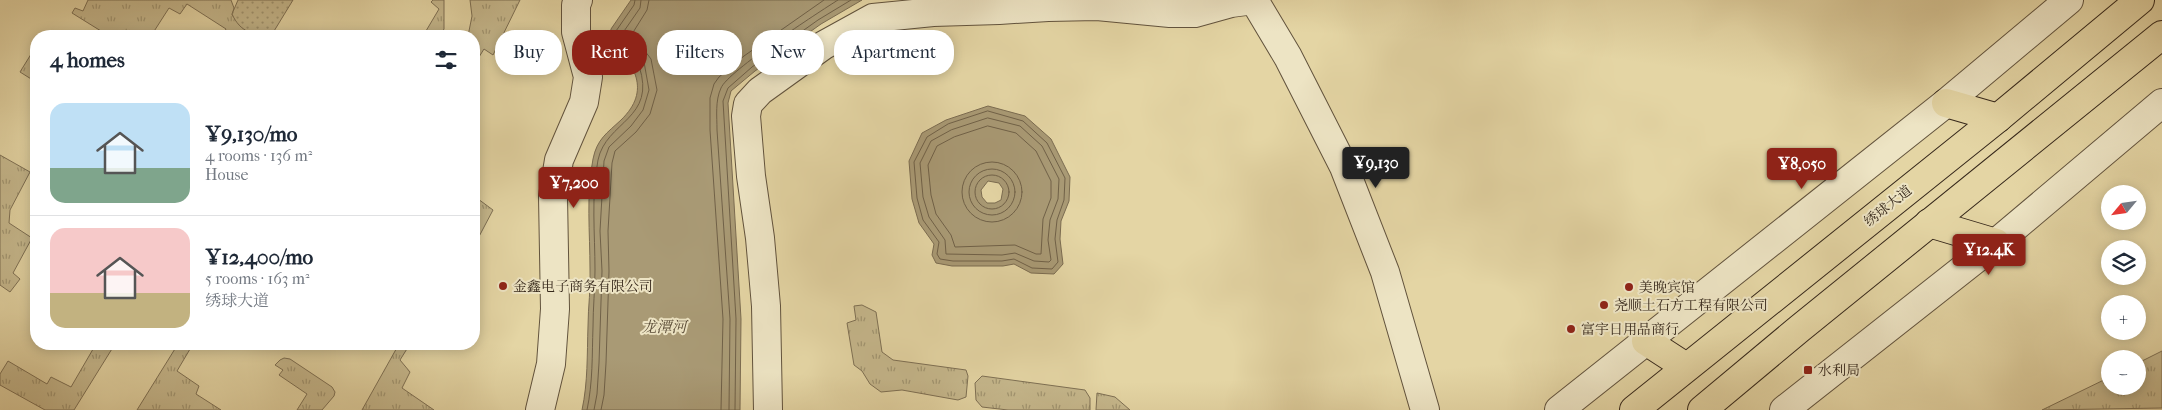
<!DOCTYPE html>
<meta charset="utf-8">
<style>
body{margin:0;font-family:"IM FELL French Canon","Noto Serif SC",serif;background:#f6f6f7;color:#1f2937;height:100vh;display:flex;flex-direction:column;font-size:19px;white-space:nowrap}
*{box-sizing:border-box;margin:0}
p{font-size:16px;color:#747a83}
.icon{flex:none;width:28px;height:28px;fill:none;stroke:currentColor;stroke-width:2;stroke-linecap:round;stroke-linejoin:round}
.map{position:relative;flex:1;overflow:hidden}
.sheet{position:absolute;left:30px;top:30px;width:450px;height:320px;display:flex;flex-direction:column;background:#fff;border-radius:20px;box-shadow:0 2px 12px #0003}
.sheet>*{flex:none}
.guide{position:absolute;left:495px;top:30px;width:475px;height:45px;display:flex;gap:10px}
.needle{width:32px;rotate:241deg}
.buttons{position:absolute;left:2101px;top:185px;display:grid;gap:10px}
.buttons a{display:grid;place-items:center;width:45px;height:45px;border-radius:50%;background:#fff;box-shadow:0 2px 12px #0003;font-size:25px}
.price{position:absolute;translate:-50% -42px;padding:0 11px;border-radius:5px;background:#8f2418;color:#fff;font-size:16px;line-height:32px;filter:drop-shadow(0 1px 2px #0008)}
.price::after{content:'';position:absolute;left:50%;top:30px;width:15px;height:11px;margin-left:-8px;background:inherit;clip-path:polygon(0 0,100% 0,50% 100%)}
.price.current{background:#222;color:#fff}
ul{padding:0;list-style:none}
li{display:flex;align-items:center;gap:15px;height:125px;padding:0 20px}
li+li{border-top:1px solid #e0e1e3}
li span{display:grid;place-items:center;flex:none;width:140px;height:100px;border-radius:15px;color:#555}
li>.icon{margin-inline-start:auto}
span .icon{width:60px;height:60px;fill:#fffc;stroke-width:1}
li b{font-size:21px}
h2{display:flex;justify-content:space-between;align-items:center;height:60px;padding:0 20px;font-size:21px}
.pill{padding:0 18px;border-radius:20px;background:#fff;box-shadow:0 2px 12px #0003;font-size:18px;line-height:45px}
.pill.current{background:#8f2418;color:#fff}
.map>svg:first-child{display:block}
</style>
<div class="map">
<svg width="2162" height="410" viewBox="0 0 2162 410">
<defs>
<pattern id="grass-tufts" width="24" height="20" patternUnits="userSpaceOnUse" patternTransform="scale(1.25)"><rect width="24" height="20" fill="#c6b88d"/><path d="M3 7l-1-3M5 7V3M7 7l1-3M15 17l-1-3M17 17v-4M19 17l1-3" fill="none" stroke="#a29672"/></pattern>
<pattern id="park-dots" width="8" height="8" patternUnits="userSpaceOnUse" patternTransform="scale(1.25)"><rect width="8" height="8" fill="#c6b88d"/><path d="M2 2h.1M6 6h.1" fill="none" stroke="#a29672" stroke-width="1.8" stroke-linecap="round"/></pattern>
</defs>
<rect width="100%" height="100%" fill="#e4d5a4"/>
<filter id="stains"><feTurbulence type="fractalNoise" baseFrequency=".004" numOctaves="4"/><feColorMatrix values="0 0 0 0 .2 0 0 0 0 .09 0 0 0 0 .02 0 0 0 .5 -.17"/></filter>
<radialGradient id="worn" r=".72"><stop offset=".6" stop-color="#630" stop-opacity="0"/><stop offset="1" stop-color="#630" stop-opacity=".3"/></radialGradient>
<g fill="url(#grass-tufts)" stroke="#7e7054">
<polygon points="88,0 231,0 234,8 232,15 244,29 255,36 222,36 226,29 187,4 180,14 169,8 151,36 109,36 72,13 75,8 83,11"/>
<polygon points="433,0 444,0 444,29 440,36 423,36 439,9 431,2"/>
<polygon points="470,0 520,0 493,55 484,49 474,65 474,36 468,36 472,16"/>
<polygon points="33,51 36,53 36,82 20,72"/>
<polygon points="0,155 30,172 10,210 9,223 32,238 13,273 20,279 10,292 0,285"/>
<polygon points="474,196 493,210 474,246"/>
<polygon points="862,305 876,312 882,352 893,360 966,370 968,376 966,397 958,400 902,390 881,392 870,384 862,371 854,365 847,323 856,320 854,306"/>
<polygon points="96,344 115,344 74,410 45,410 0,385 0,374 8,361 47,384 51,377 71,387"/>
<polygon points="178,344 193,344 177,371 199,386 196,394 221,410 137,410"/>
<polygon points="399,344 410,344 400,360 410,372 402,388 434,410 362,410"/>
<polygon points="2162,351 2162,408 2042,410 2110,377 2110,386 2138,386 2138,363"/>
<polygon points="284,358 290,359 332,387 335,392 334,396 322,410 297,410 307,394 279,375 283,370 275,365 280,360"/>
<polygon points="982,376 1085,390 1090,398 1090,410 1008,410 982,407 976,400 975,383"/>
<polygon points="1097,393 1115,397 1130,410 1096,410"/>
</g>
<path fill="url(#park-dots)" stroke="#7e7054" d="M238,0h55l-22,36c-17,0 -31,-4 -39,-22z"/>
<g fill="#a99a75" stroke="#7b6c51" fill-rule="evenodd">
<path d="M631,0h231l-41,24 -66,47 -24,20 -3,12 13,216 -1,91h-158c6,-28 5,-55 6,-84 0,-19 3,-38 2,-57 0,-36 -4,-75 3,-110 4,-20 14,-26 28,-39 31,-30 13,-56 -11,-81l1,-10z"/>
<path d="M988,106l37,10 26,23 19,38 -1,24 -8,20 -1,18 3,25 -9,10 -23,-1 -17,-9 -11,2h-51l-16,-3 -4,-8 2,-11 -15,-21 -7,-24 -3,-38 13,-28 24,-13zM988,181l11,2 4,6 -2,11 -6,3h-8l-5,-6 -1,-7z"/>
</g>
<g fill="none" stroke-linecap="round" stroke-linejoin="round">
<g stroke="#706148" stroke-width="1">
<polygon points="988,111 1023,121 1047,143 1065,178 1064,200 1057,220 1055,239 1058,262 1052,269 1032,268 1014,259 1002,261 953,261 940,259 937,254 939,242 923,220 917,198 914,162 927,137 948,124"/>
<polygon points="988,118 1020,126 1042,146 1059,179 1058,199 1050,220 1048,240 1051,260 1049,262 1034,261 1015,253 1002,255 946,254 945,240 929,217 923,197 920,163 931,141 951,130"/>
<polygon points="988,126 1016,133 1036,151 1051,181 1051,198 1043,219 1041,254 1036,254 1015,245 955,247 951,235 936,214 931,195 928,165 937,146 954,137"/>
<circle cx="992" cy="192" r="30"/>
<circle cx="992" cy="192" r="23"/>
<circle cx="992" cy="192" r="17"/>
<path d="M587,410c6,-28 5,-55 6,-83 0,-19 2,-38 2,-57 0,-36 -4,-74 3,-110 8,-39 59,-41 41,-94 -4,-12 -17,-20 -24,-30l1,-5 18,-26 1,-5"/>
<polyline points="594,410 597,394 599,363 602,271 600,231 604,161 609,147 631,126 643,110 649,90 644,62 622,34 640,8 641,0"/>
<polyline points="601,410 604,395 606,363 609,271 608,231 612,163 615,151 636,132 650,114 657,90 651,59 632,34 647,10 649,0"/>
<polyline points="721,410 723,319 710,130 710,98 714,84 719,77 744,56 824,0"/>
<path d="M729,410l1,-91 -13,-189c0,-14 -2,-29 4,-42 7,-17 98,-76 117,-88"/>
<polyline points="735,410 736,319 723,101 728,88 752,67 818,20 851,0"/>
</g>
<g stroke="#62533d" stroke-width="30">
<g id="street">
<polyline points="1254,0 1288,57 1344,167 1385,272 1425,410"/>
<polyline points="540,410 551,364 555,309 553,196 559,160 584,102 588,77 576,32 576,5 578,0"/>
<polyline points="768,410 766,306 760,238 751,176 746,116 748,104 760,91 824,45 873,18 933,12 999,10 1048,7 1097,6 1170,13 1195,13 1231,3 1254,0"/>
<polyline points="1559,410 1946,103 2069,0"/>
<polyline points="1784,410 1996,243 2162,103"/>
</g>
</g>
<g stroke="#36281b" stroke-width="30">
<g id="primary">
<polyline points="1946,103 1998,118"/>
<polyline points="1929,223 1996,243"/>
<polyline points="1646,341 1686,367"/>
<polyline points="1634,410 1998,118 2140,0"/>
<polyline points="1702,410 1799,329 2162,35"/>
</g>
</g>
<use href="#street" stroke="#ede4c4" stroke-width="28"/>
<use href="#primary" stroke="#e4d5a4" stroke-width="28"/>
</g>
<g fill="#8f2418" stroke="#ede4c4" stroke-width="2">
<circle cx="503" cy="286" r="5"/>
<circle cx="1629" cy="287" r="5"/>
<circle cx="1604" cy="305" r="5"/>
<circle cx="1571" cy="329" r="5"/>
<rect x="1803" y="365" width="10" height="10" rx="2.5"/>
</g>
<g text-anchor="middle" dominant-baseline="central" stroke-width="4" stroke-linejoin="round" paint-order="stroke">
<g font-size="14" fill="#36281b" stroke="#ede4c4">
<text transform="translate(1888 206) rotate(-39)">绣球大道</text>
</g>
<g font-size="14" fill="#36281b" stroke="#ede4c4" text-anchor="start">
<text x="513" y="286">金鑫电子商务有限公司</text>
<text x="1639" y="287">美晚宾馆</text>
<text x="1614" y="305">尧顺土石方工程有限公司</text>
<text x="1581" y="329">富宇日用品商行</text>
<text x="1818" y="370">水利局</text>
</g>
<g font-size="15" font-style="italic" fill="#584a36" stroke="#ede4c4">
<text x="664" y="327">龙潭河</text>
</g>
</g>
<rect width="100%" height="100%" filter="url(#stains)"/>
<rect width="100%" height="100%" fill="url(#worn)"/>
</svg>
<div class="buttons">
<a><svg class="needle" viewBox="-14 -14 28 28"><path d="M0-13l5 13h-10z" fill="#e53935"/><path d="M0 13l5-13h-10z" fill="#747a83"/></svg></a>
<a><svg class="icon" aria-label="layers" viewBox="0 0 24 24"><path d="M12 4l9 5-9 5-9-5zM3 14l9 5 9-5"/></svg></a>
<a>+</a>
<a>−</a>
</div>
<b class="price current" style="left:1376px;top:189px">¥9,130</b>
<b class="price" style="left:1802px;top:190px">¥8,050</b>
<b class="price" style="left:574px;top:209px">¥7,200</b>
<b class="price" style="left:1989px;top:276px">¥12.4K</b>
<div class="guide">
<a class="pill">Buy</a>
<a class="pill current">Rent</a>
<a class="pill">Filters</a>
<a class="pill">New</a>
<a class="pill">Apartment</a>
</div>
<section class="sheet">
<h2>4 homes<svg class="icon" aria-label="filters" viewBox="0 0 24 24"><path d="M4 7h16M4 17h16"/><circle cx="9" cy="7" r="2"/><circle cx="15" cy="17" r="2"/></svg></h2>
<ul>
<li><span style="background:linear-gradient(#bfe0f5 65%,#7fa58c 0)"><svg class="icon" aria-label="home" viewBox="0 0 24 24"><path d="M3 11l9-7 9 7M6 9v11h12V9"/></svg></span><div><b>¥9,130/mo</b><p>4 rooms · 136 m²</p><p>House</p></div></li>
<li><span style="background:linear-gradient(#f6c9c9 65%,#c2b280 0)"><svg class="icon" aria-label="home" viewBox="0 0 24 24"><path d="M3 11l9-7 9 7M6 9v11h12V9"/></svg></span><div><b>¥12,400/mo</b><p>5 rooms · 163 m²</p><p>绣球大道</p></div></li>
</ul>
</section>
</div>
